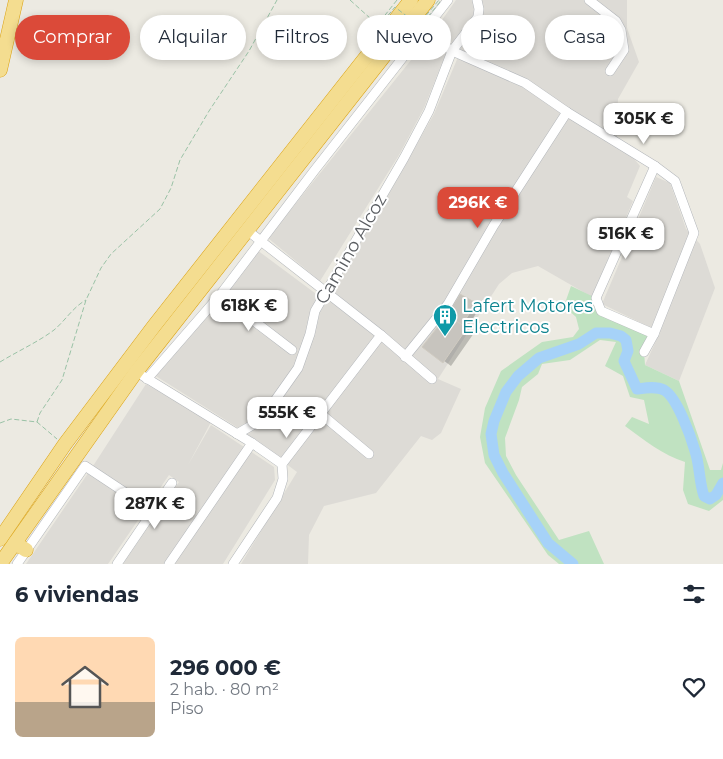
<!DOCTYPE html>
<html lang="es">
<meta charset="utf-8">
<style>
body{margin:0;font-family:Montserrat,sans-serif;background:#f6f6f7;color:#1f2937;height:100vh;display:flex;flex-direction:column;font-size:19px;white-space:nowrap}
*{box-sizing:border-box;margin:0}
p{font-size:16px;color:#747a83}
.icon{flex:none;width:28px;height:28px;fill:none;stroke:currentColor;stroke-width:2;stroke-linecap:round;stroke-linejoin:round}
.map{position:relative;height:564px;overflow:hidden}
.panel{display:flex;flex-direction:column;background:#fff;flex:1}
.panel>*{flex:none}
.banner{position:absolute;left:15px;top:15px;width:694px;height:45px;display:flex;gap:10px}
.price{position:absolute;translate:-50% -42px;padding:0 11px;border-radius:10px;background:#fff;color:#222;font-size:16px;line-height:32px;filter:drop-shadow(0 1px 2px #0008)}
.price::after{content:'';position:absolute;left:50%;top:30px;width:15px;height:11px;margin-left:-8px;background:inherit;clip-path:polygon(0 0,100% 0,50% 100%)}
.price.on{background:#db4a39;color:#fff}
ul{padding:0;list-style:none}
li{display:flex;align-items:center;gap:15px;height:125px;padding:0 15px}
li+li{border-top:1px solid #e0e1e3}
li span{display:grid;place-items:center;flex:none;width:140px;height:100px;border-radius:8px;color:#555}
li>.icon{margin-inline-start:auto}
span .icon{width:60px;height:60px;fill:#fffc;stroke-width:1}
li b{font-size:21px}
h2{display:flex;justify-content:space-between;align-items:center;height:60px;padding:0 15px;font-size:21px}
.pill{padding:0 18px;border-radius:22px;background:#fff;box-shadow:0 2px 8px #0003;font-size:18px;line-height:45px}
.pill.on{background:#db4a39;color:#fff}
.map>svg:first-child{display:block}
</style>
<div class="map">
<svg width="723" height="564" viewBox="0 0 723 564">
<rect width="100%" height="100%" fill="#eceae2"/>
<g fill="#dddbd6">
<polygon points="456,0 627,0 627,28 639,62 618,99 617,138 640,166 627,197 633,201 592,297 538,266 512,273 499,284 438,379 461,389 441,433 432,440 421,436 376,493 324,506 309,535 308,564 241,564 297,472 235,426 151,373 257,250 327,302 434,114 461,50 435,30"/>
<polygon points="428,39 446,53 424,108 399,155 320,281 268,238"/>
<polygon points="656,177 670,183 686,229 700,244 715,288 679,381 645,365 660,332 602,304"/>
<polygon points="146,384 211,422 188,465 211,425 274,467 275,480 223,564 123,564 179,482 169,475 108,564 26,564 95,463"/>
</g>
<path fill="#c0e2c1" d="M571,286l25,12 2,7 56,29 -10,17 1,14 34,16 31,89h11l2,-7v37l-14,11 -21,-7 -5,-14 2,-28c-22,-7 -41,-22 -60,-36l7,-9 17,7 -5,-24 -14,-3 -7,-21 -18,-10 11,-24 -16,-2 -30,20 -28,4 -4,10 -16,13 -3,13 -14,38 1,18 10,19 43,65 30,-9 15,33h-45l-11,-9 -63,-92 -5,-26 5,-29 16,-37 41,-29 31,-5 6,-8 -3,-12 -12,-11z"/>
<polygon fill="#0003" points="460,296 480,307 467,328 474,333 451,366 424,346 448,316"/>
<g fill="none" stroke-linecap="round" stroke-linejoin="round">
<path stroke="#a6d2f8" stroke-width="11" d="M573,564l-25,-21 -45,-70 -9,-18 -3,-21 3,-13 12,-29 12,-16 21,-18 40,-14 17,-11h14l11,3 5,4 2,11 -4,10 13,28c8,-1 19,-3 27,1 13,7 27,47 31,61 5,15 4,31 9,45l6,3 6,-4 7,-12"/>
</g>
<g fill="#c7c4be" stroke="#d0cbc1">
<polygon points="460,294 476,303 462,325 447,315"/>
<polygon points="447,315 467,328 443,363 422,347"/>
</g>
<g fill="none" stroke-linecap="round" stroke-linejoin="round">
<g stroke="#b4b7bb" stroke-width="10">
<g id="minor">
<polyline points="589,0 616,21 621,30 624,50 610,71"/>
<polyline points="424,30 452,51 525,83 567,112 655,166 675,181 694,233 654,334 644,352"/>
<polyline points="248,231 381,335 432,379"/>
<polyline points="220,295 292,350"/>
<polyline points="654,334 601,311 596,298 655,166"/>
<polyline points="405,357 448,304 494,225 567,112"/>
<polyline points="143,376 252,443 282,464"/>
<polyline points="147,379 220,295 314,171 448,0"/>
<polyline points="321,414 369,454"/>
<polyline points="237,434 256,423 269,409 298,368 310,334 315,311 404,158 429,111 452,51 478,17 479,9 477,0"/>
<polyline points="17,564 85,466 153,511"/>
<polyline points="117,564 172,483"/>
<polyline points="169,564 252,443"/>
<polyline points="233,564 277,498 283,479 282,464 381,335"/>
</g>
</g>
<g stroke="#dba212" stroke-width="15">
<g id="highway">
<polyline points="0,70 16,0"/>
<polyline points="0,539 65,444 154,326 411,0"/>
<polyline points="15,543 26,550"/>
<polyline points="0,564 136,372 428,0"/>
</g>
</g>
<g stroke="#9ac2a6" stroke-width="1" stroke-dasharray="5 2.5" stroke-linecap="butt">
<polyline points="350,0 371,19 378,24"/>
<path d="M0,362c18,-11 38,-20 54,-32 11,-9 19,-23 32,-30"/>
<polyline points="37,422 40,413 62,380 86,300 101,268 111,254 160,209 171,188 180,160 209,111 249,51 277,0"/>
<polyline points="0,423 11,419 37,422 57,439"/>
</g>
<use href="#minor" stroke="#fff" stroke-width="9"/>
<use href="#highway" stroke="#f4dd90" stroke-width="14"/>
<polyline stroke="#9ac2a6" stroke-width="1" stroke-dasharray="5 2.5" stroke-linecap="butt" points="397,0 378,24 380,25 395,7 418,25 439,0 440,2 405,45"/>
</g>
<defs>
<g id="building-pin" transform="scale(1.25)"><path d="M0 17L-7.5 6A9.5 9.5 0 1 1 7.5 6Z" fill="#0f9aa8" stroke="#fff"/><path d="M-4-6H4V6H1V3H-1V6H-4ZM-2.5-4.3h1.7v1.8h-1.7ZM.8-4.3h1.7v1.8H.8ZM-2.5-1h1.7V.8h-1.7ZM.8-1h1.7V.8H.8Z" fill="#fff"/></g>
</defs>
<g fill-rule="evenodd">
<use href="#building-pin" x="445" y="316"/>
</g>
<g text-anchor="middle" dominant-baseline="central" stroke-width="4" stroke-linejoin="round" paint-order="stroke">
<g font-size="18" fill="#5a5d61" stroke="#fff">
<text transform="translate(351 249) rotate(-60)">Camino Alcoz</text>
</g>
<g font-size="18" fill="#0d838f" stroke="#fff" text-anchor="start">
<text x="462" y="306">Lafert Motores<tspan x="462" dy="21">Electricos</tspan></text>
</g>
</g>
</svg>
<b class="price" style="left:644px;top:145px">305K €</b>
<b class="price on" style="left:478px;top:229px">296K €</b>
<b class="price" style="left:626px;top:260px">516K €</b>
<b class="price" style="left:249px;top:332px">618K €</b>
<b class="price" style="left:287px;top:439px">555K €</b>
<b class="price" style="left:155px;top:530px">287K €</b>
<div class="banner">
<a class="pill on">Comprar</a>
<a class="pill">Alquilar</a>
<a class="pill">Filtros</a>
<a class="pill">Nuevo</a>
<a class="pill">Piso</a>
<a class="pill">Casa</a>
</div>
</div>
<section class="panel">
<h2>6 viviendas<svg class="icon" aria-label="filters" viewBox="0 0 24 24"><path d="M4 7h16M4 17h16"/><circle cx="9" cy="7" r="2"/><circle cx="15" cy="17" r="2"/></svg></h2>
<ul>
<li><span style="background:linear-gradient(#ffd9b3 65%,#b9a48a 0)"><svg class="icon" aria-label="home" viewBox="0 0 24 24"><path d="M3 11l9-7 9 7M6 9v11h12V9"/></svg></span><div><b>296 000 €</b><p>2 hab. · 80 m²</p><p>Piso</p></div><svg class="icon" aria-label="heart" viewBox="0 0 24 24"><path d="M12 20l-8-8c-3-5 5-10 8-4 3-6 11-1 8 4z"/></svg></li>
</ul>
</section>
